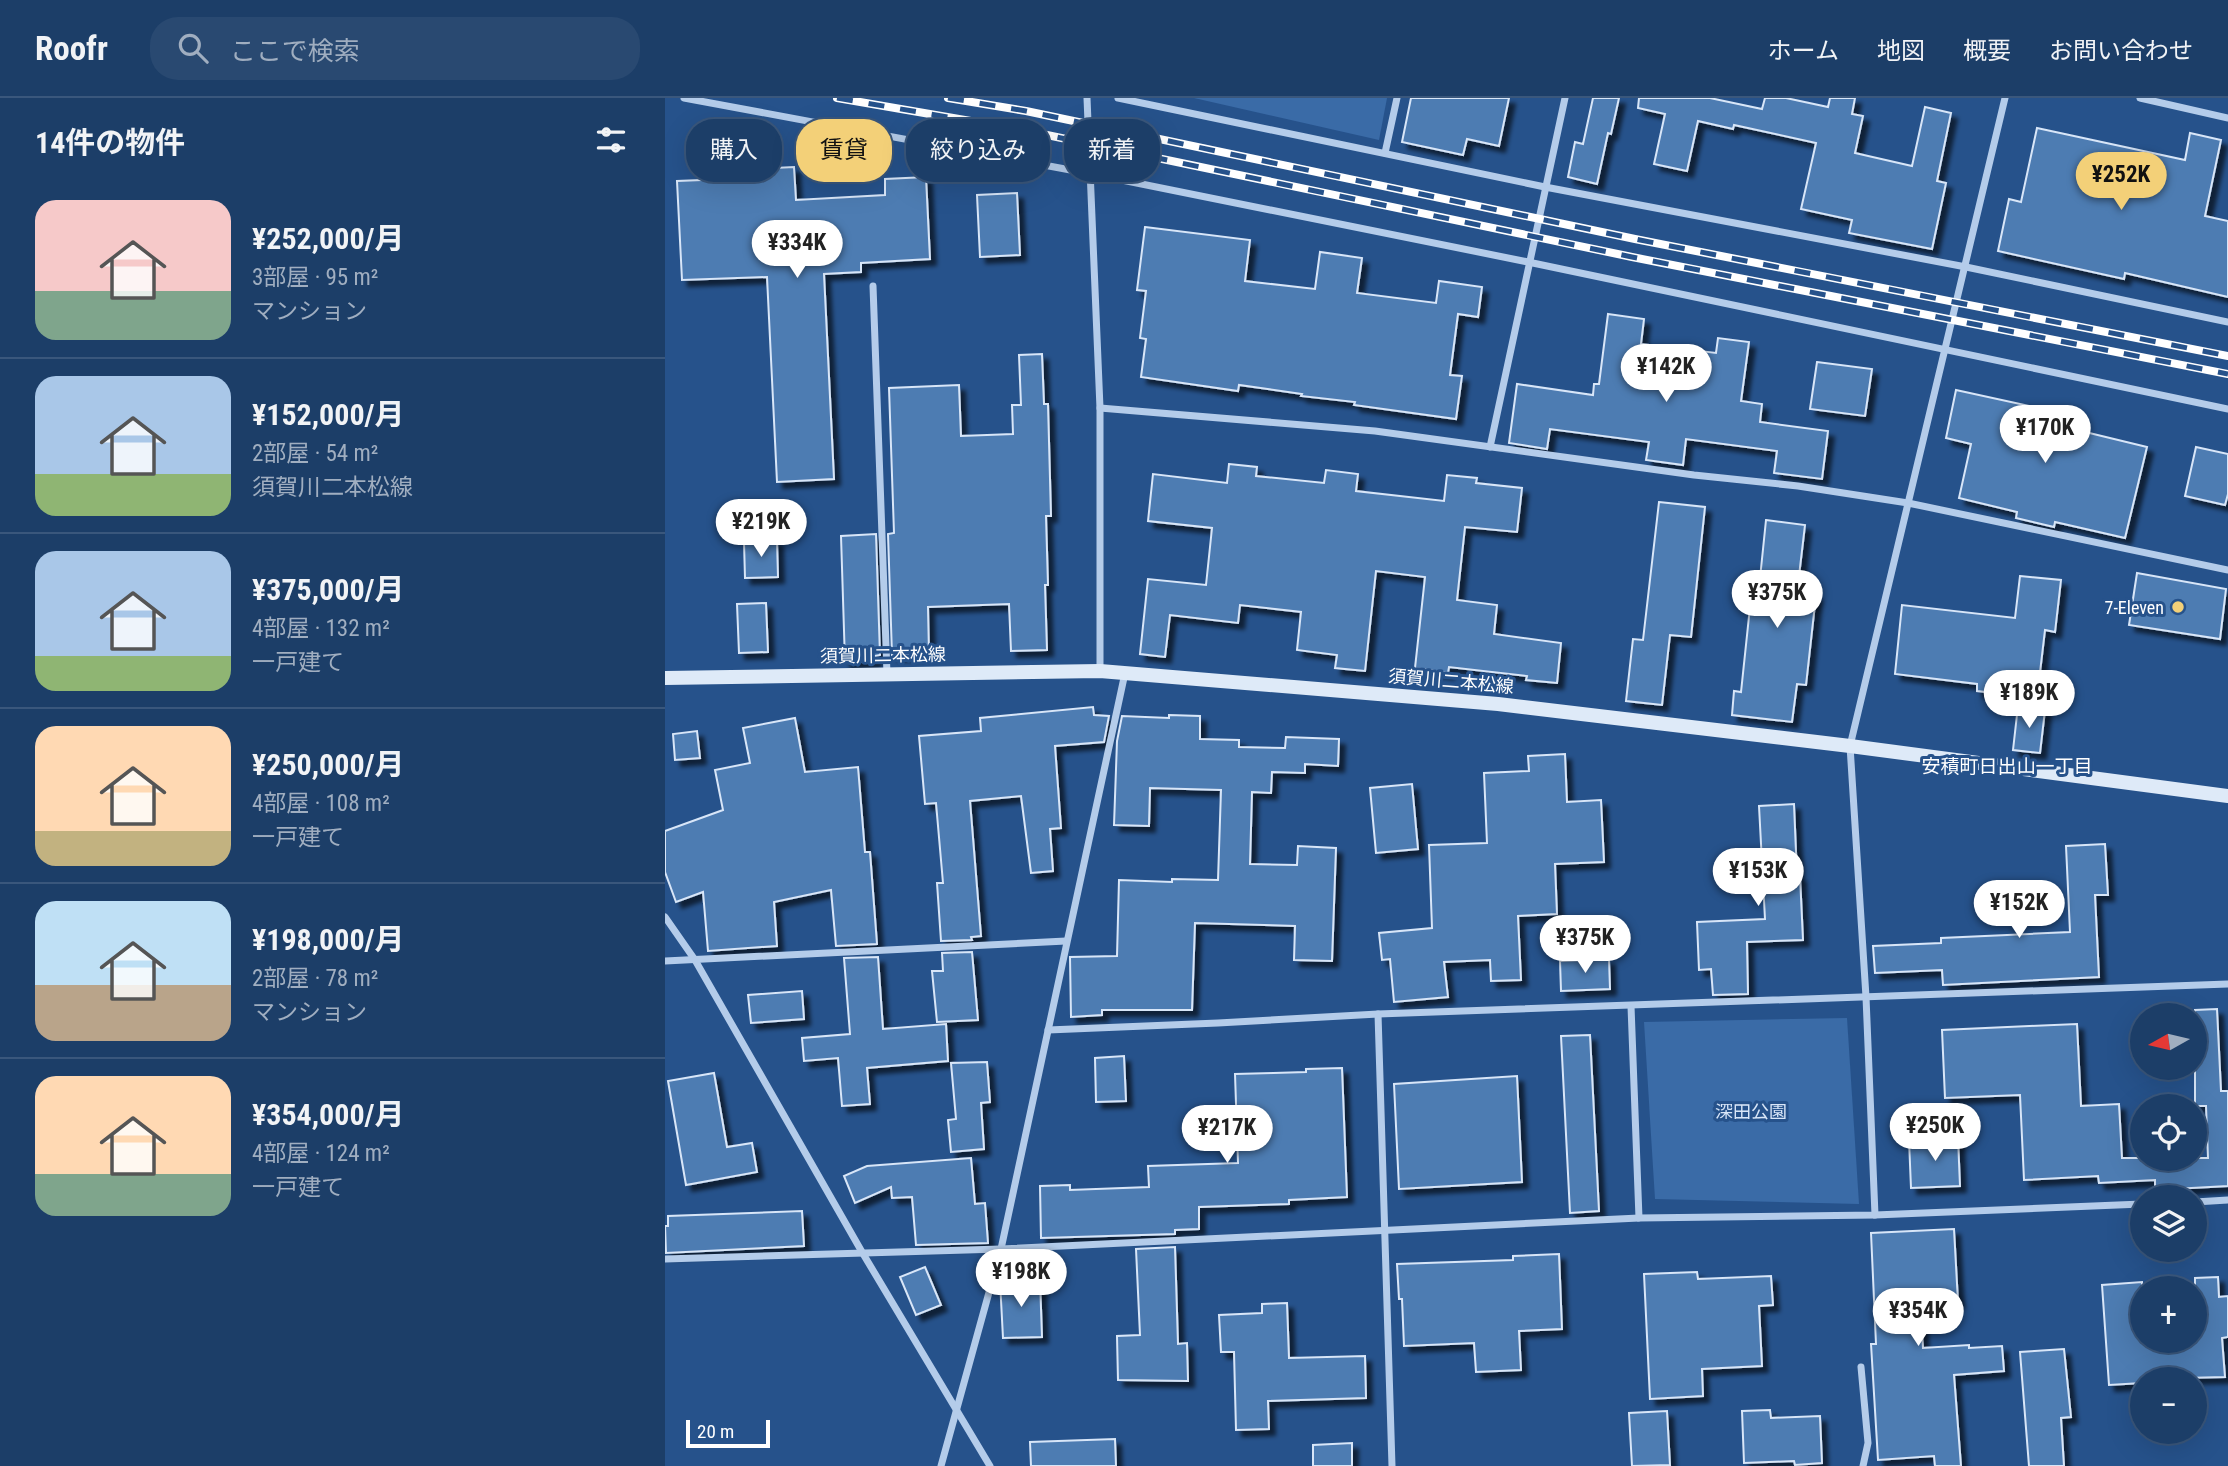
<!DOCTYPE html>
<html lang="ja">
<meta charset="utf-8">
<style>
body{margin:0;font-family:"Roboto Condensed","Noto Sans JP",sans-serif;background:#294971;color:#f1f3f6;height:100vh;display:flex;flex-direction:column;font-size:26px;white-space:nowrap}
*{box-sizing:border-box;margin:0}
p{font-size:23px;color:#a0aec0}
.icon{flex:none;width:38px;height:38px;fill:none;stroke:currentColor;stroke-width:2;stroke-linecap:round;stroke-linejoin:round}
.map{position:relative;flex:1;overflow:hidden}
.sheet{display:flex;flex-direction:column;background:#1c3e68;width:665px}
.sheet>*{flex:none}
.guide{position:absolute;left:21px;top:21px;width:665px;height:63px;display:flex;gap:14px}
.needle{width:46px;rotate:262deg}
.controls{position:absolute;left:1465px;top:905px;display:grid;gap:14px}
.controls a{display:grid;place-items:center;width:77px;height:77px;border-radius:50%;background:#1c3e68;box-shadow:0 7px 28px #0002,0 0 0 2px #3a577c;font-size:35px}
.scale{position:absolute;left:21px;bottom:18px;width:84px;box-sizing:border-box;padding-left:7px;border:4px solid #fff;border-top:0;font-size:19px;line-height:24px;white-space:nowrap;color:#fff;-webkit-text-stroke:5px #26528b;paint-order:stroke}
.price{position:absolute;translate:-50% -60px;padding:0 16px;border-radius:24px;background:#fff;color:#222;font-size:23px;line-height:46px;filter:drop-shadow(0 2px 4px #0008)}
.price::after{content:'';position:absolute;left:50%;top:42px;width:21px;height:16px;margin-left:-10px;background:inherit;clip-path:polygon(0 0,100% 0,50% 100%)}
.price.on{background:#f3d078;color:#111}
ul{padding:0;list-style:none}
li{display:flex;align-items:center;gap:21px;height:175px;padding:0 35px}
li+li{border-top:2px solid #3a577c}
li span{display:grid;place-items:center;flex:none;width:196px;height:140px;border-radius:21px;color:#555}
li>.icon{margin-inline-start:auto}
span .icon{width:84px;height:84px;fill:#fffc;stroke-width:1}
li b{font-size:30px}
h2{display:flex;justify-content:space-between;align-items:center;height:84px;padding:0 35px;font-size:30px}
.chip{padding:0 24px;border-radius:28px;background:#1c3e68;box-shadow:0 7px 28px #0002,0 0 0 2px #3a577c;font-size:24px;line-height:63px}
.chip.on{background:#f3d078;color:#111}
header{display:flex;align-items:center;gap:42px;box-sizing:border-box;height:98px;padding:0 35px;background:#1c3e68;border-bottom:2px solid #3a577c}
header strong{font-size:33px}
nav{display:flex;gap:38px;margin-inline-start:auto;font-size:24px}
.search{width:490px;height:63px;background:#294971;display:flex;align-items:center;gap:18px;box-sizing:border-box;padding:0 24px;border-radius:28px;color:#a0aec0;font-size:26px}
main{display:flex;flex:1;min-height:0}
.map>svg:first-child{display:block}
</style>
<header>
<strong>Roofr</strong>
<div class="search"><svg class="icon" aria-label="search" viewBox="0 0 24 24"><circle cx="10" cy="10" r="6"/><path d="M15 15l6 6"/></svg>ここで検索</div>
<nav><a>ホーム</a><a>地図</a><a>概要</a><a>お問い合わせ</a></nav>
</header>
<main>
<section class="sheet">
<h2>14件の物件<svg class="icon" aria-label="filters" viewBox="0 0 24 24"><path d="M4 7h16M4 17h16"/><circle cx="9" cy="7" r="2"/><circle cx="15" cy="17" r="2"/></svg></h2>
<ul>
<li><span style="background:linear-gradient(#f6c9c9 65%,#7fa58c 0)"><svg class="icon" aria-label="home" viewBox="0 0 24 24"><path d="M3 11l9-7 9 7M6 9v11h12V9"/></svg></span><div><b>¥252,000/月</b><p>3部屋 · 95 m²</p><p>マンション</p></div></li>
<li><span style="background:linear-gradient(#a9c7e8 70%,#8fb573 0)"><svg class="icon" aria-label="home" viewBox="0 0 24 24"><path d="M3 11l9-7 9 7M6 9v11h12V9"/></svg></span><div><b>¥152,000/月</b><p>2部屋 · 54 m²</p><p>須賀川二本松線</p></div></li>
<li><span style="background:linear-gradient(#a9c7e8 75%,#8fb573 0)"><svg class="icon" aria-label="home" viewBox="0 0 24 24"><path d="M3 11l9-7 9 7M6 9v11h12V9"/></svg></span><div><b>¥375,000/月</b><p>4部屋 · 132 m²</p><p>一戸建て</p></div></li>
<li><span style="background:linear-gradient(#ffd9b3 75%,#c2b280 0)"><svg class="icon" aria-label="home" viewBox="0 0 24 24"><path d="M3 11l9-7 9 7M6 9v11h12V9"/></svg></span><div><b>¥250,000/月</b><p>4部屋 · 108 m²</p><p>一戸建て</p></div></li>
<li><span style="background:linear-gradient(#bfe0f5 60%,#b9a48a 0)"><svg class="icon" aria-label="home" viewBox="0 0 24 24"><path d="M3 11l9-7 9 7M6 9v11h12V9"/></svg></span><div><b>¥198,000/月</b><p>2部屋 · 78 m²</p><p>マンション</p></div></li>
<li><span style="background:linear-gradient(#ffd9b3 70%,#7fa58c 0)"><svg class="icon" aria-label="home" viewBox="0 0 24 24"><path d="M3 11l9-7 9 7M6 9v11h12V9"/></svg></span><div><b>¥354,000/月</b><p>4部屋 · 124 m²</p><p>一戸建て</p></div></li>
</ul>
</section>
<div class="map">
<svg width="1563" height="1368" viewBox="0 0 1563 1368">
<defs>
<filter id="shadow"><feDropShadow dx="6" dy="6" stdDeviation="2" flood-color="#0009"/></filter>
</defs>
<rect width="100%" height="100%" fill="#26528b"/>
<g fill="#3a6ba7">
<polygon points="529,0 722,0 714,42"/>
<polygon points="1182,920 1194,1106 990,1101 979,924"/>
</g>
<g fill="#4e7bb2" stroke="#d8e6f8" stroke-width="2" filter="url(#shadow)">
<polygon points="746,0 844,0 834,48 802,41 798,57 737,44"/>
<polygon points="928,0 954,0 946,36 943,35 932,86 903,79 910,44 918,46"/>
<polygon points="974,0 1045,0 1097,11 1100,0 1121,0 1163,9 1165,0 1190,0 1187,16 1198,18 1190,55 1247,68 1260,9 1286,15 1272,83 1281,85 1267,151 1184,135 1187,122 1136,111 1151,45 1069,27 1068,31 1033,23 1022,73 989,66 1000,16 973,10"/>
<polygon points="1372,30 1520,62 1525,35 1556,42 1540,118 1563,123 1563,199 1460,175 1459,181 1333,153 1344,101 1356,104"/>
<polygon points="129,69 131,102 220,97 220,81 261,79 265,161 196,165 196,174 159,176 169,381 112,384 102,179 17,182 12,83 88,80 88,71"/>
<polygon points="352,95 355,157 315,159 312,97"/>
<polygon points="480,129 585,142 580,183 650,191 655,154 697,160 692,195 771,205 774,183 817,189 813,219 793,216 785,277 797,278 791,321 689,307 690,304 636,298 637,296 574,287 573,293 476,279 481,241 475,240 481,193 472,192"/>
<polygon points="943,216 979,221 976,246 1051,255 1053,240 1084,244 1076,303 1097,306 1095,324 1163,333 1157,381 1109,375 1112,353 1021,341 1018,367 981,362 984,344 885,331 882,351 844,345 852,286 928,297 929,286 934,286"/>
<polygon points="377,256 379,306 383,306 386,418 381,418 383,487 380,487 382,552 346,553 344,506 263,509 264,556 227,557 223,436 229,435 224,290 294,287 296,338 348,336 347,307 356,307 354,257"/>
<polygon points="1152,264 1207,271 1200,318 1145,311"/>
<polygon points="1291,292 1415,319 1412,332 1482,349 1460,440 1390,424 1389,429 1351,420 1352,414 1294,400 1306,346 1281,340"/>
<polygon points="1531,349 1563,356 1563,396 1560,407 1520,398"/>
<polygon points="564,366 592,369 591,378 659,385 661,372 693,376 691,393 779,403 782,377 812,380 811,385 857,390 852,434 800,429 792,502 832,507 829,536 896,545 892,585 861,582 862,578 784,569 783,575 750,570 760,479 711,473 700,573 670,570 672,557 632,552 636,514 575,507 573,525 505,517 500,559 475,556 483,481 541,487 547,430 483,423 488,376 562,385"/>
<polygon points="994,404 1040,409 1026,539 1005,537 997,607 961,603 968,541 978,542"/>
<polygon points="1101,422 1140,427 1132,495 1151,497 1141,587 1132,586 1127,624 1067,617 1069,593 1076,594 1087,490 1094,490"/>
<polygon points="211,436 215,557 210,558 210,563 180,564 176,438"/>
<polygon points="112,442 113,479 80,480 79,444"/>
<polygon points="1472,475 1561,491 1555,541 1464,527"/>
<polygon points="1355,478 1396,482 1390,534 1380,532 1372,600 1312,593 1312,586 1230,576 1237,507 1350,520"/>
<polygon points="101,505 103,554 74,555 72,506"/>
<polygon points="1353,608 1380,612 1375,655 1348,652"/>
<polygon points="428,609 429,617 444,618 439,644 390,648 396,730 385,731 388,773 366,775 356,698 305,703 316,838 306,839 307,842 276,843 272,785 278,785 271,705 260,706 254,638 316,633 315,620"/>
<polygon points="504,617 535,618 535,641 574,642 574,649 620,650 621,639 674,641 673,668 640,666 640,675 607,674 606,695 587,694 585,766 632,767 633,748 671,750 667,863 629,862 630,828 530,825 527,912 437,912 437,917 406,919 405,859 452,858 454,782 507,784 507,781 553,782 556,692 485,690 484,728 449,727 452,643 457,618 504,620"/>
<polygon points="130,620 140,674 193,669 200,754 205,754 212,846 171,848 166,792 109,804 112,848 43,853 38,794 11,804 0,774 0,733 58,712 50,672 85,665 78,630"/>
<polygon points="32,633 35,660 10,662 8,636"/>
<polygon points="900,656 902,704 936,702 939,764 890,766 892,816 853,818 856,882 826,883 825,862 779,864 783,899 729,904 725,861 717,862 714,835 767,830 764,747 822,745 819,675 864,673 863,658"/>
<polygon points="747,686 753,751 711,755 705,690"/>
<polygon points="1129,706 1132,778 1135,778 1138,842 1082,844 1083,896 1048,897 1046,871 1034,872 1032,824 1100,821 1094,708"/>
<polygon points="1440,746 1443,797 1430,797 1434,879 1278,887 1277,872 1210,875 1208,848 1276,845 1276,840 1405,834 1401,748"/>
<polygon points="307,854 313,922 272,924 267,873 278,873 277,855"/>
<polygon points="213,859 218,931 281,926 283,963 202,970 205,1006 177,1008 173,960 139,963 137,940 185,936 179,860"/>
<polygon points="944,861 945,891 896,893 895,863"/>
<polygon points="137,893 139,921 86,925 83,897"/>
<polygon points="1552,911 1556,993 1563,993 1563,1088 1490,1092 1490,1082 1434,1085 1433,1078 1359,1082 1355,997 1280,1000 1277,932 1412,926 1416,1008 1454,1006 1457,1060 1543,1060 1541,1008 1530,1008 1530,912"/>
<polygon points="925,937 934,1113 905,1115 896,938"/>
<polygon points="459,958 461,1003 431,1004 430,960"/>
<polygon points="322,964 325,1004 316,1005 319,1051 286,1054 283,1022 291,1021 286,965"/>
<polygon points="677,970 682,1099 624,1102 624,1106 534,1109 534,1131 510,1132 510,1136 376,1140 375,1088 405,1087 405,1092 484,1089 483,1068 573,1065 570,976 641,974 641,971"/>
<polygon points="49,975 62,1049 87,1045 92,1074 21,1087 3,983"/>
<polygon points="852,978 857,1084 734,1091 729,986"/>
<polygon points="1293,1040 1295,1088 1246,1090 1244,1042"/>
<polygon points="306,1060 310,1106 320,1105 323,1145 251,1147 247,1099 227,1100 226,1089 190,1105 179,1078 202,1068"/>
<polygon points="137,1113 139,1148 1,1155 0,1128 3,1128 3,1118"/>
<polygon points="1289,1131 1293,1204 1255,1206 1258,1250 1304,1247 1304,1250 1337,1248 1339,1273 1289,1277 1296,1368 1270,1368 1269,1358 1213,1362 1206,1246 1211,1246 1206,1135"/>
<polygon points="510,1149 513,1246 522,1245 523,1283 453,1282 452,1238 475,1237 471,1151"/>
<polygon points="894,1156 897,1231 854,1233 856,1272 811,1274 809,1245 739,1248 737,1201 734,1201 732,1166 848,1162 848,1158"/>
<polygon points="260,1169 276,1207 251,1217 235,1179"/>
<polygon points="1032,1174 1033,1181 1106,1178 1108,1207 1094,1208 1097,1268 1037,1271 1038,1298 985,1301 979,1176"/>
<polygon points="1553,1179 1554,1199 1563,1198 1563,1239 1557,1240 1560,1279 1477,1281 1477,1285 1444,1287 1437,1187 1477,1184 1477,1242 1530,1242 1530,1180"/>
<polygon points="375,1182 377,1239 338,1240 335,1183"/>
<polygon points="622,1205 624,1260 700,1258 701,1300 603,1303 604,1331 571,1332 569,1254 556,1254 554,1217 597,1215 597,1206"/>
<polygon points="1399,1251 1406,1319 1396,1320 1399,1368 1364,1368 1355,1254"/>
<polygon points="1105,1312 1106,1320 1155,1318 1157,1365 1130,1367 1129,1363 1079,1365 1077,1313"/>
<polygon points="1002,1313 1005,1367 967,1368 964,1315"/>
<polygon points="450,1341 451,1368 366,1368 365,1344"/>
<polygon points="687,1345 687,1368 648,1368 648,1347"/>
</g>
<g fill="none" stroke-linecap="round" stroke-linejoin="round">
<g stroke="#b4ccea" stroke-width="7">
<polyline points="19,0 427,76 863,164 1563,311"/>
<polyline points="422,0 435,310 435,573"/>
<polyline points="453,0 880,89 1301,169 1563,224"/>
<polyline points="1475,0 1563,20"/>
<polyline points="720,55 732,0"/>
<polyline points="208,188 222,576"/>
<polyline points="435,310 710,333 1029,377 1133,388 1243,405 1563,472"/>
<polyline points="825,349 900,0"/>
<polyline points="0,819 30,862 197,1154 325,1368"/>
<polyline points="0,863 401,843"/>
<polyline points="966,908 974,1120"/>
<polyline points="713,916 727,1368"/>
<polyline points="383,932 553,925 713,916 1563,886"/>
<polyline points="1530,1104 1563,1102"/>
<polyline points="1210,1117 1201,899 1185,648 1340,0"/>
<polyline points="0,1161 336,1151 974,1120 1210,1117 1477,1106"/>
<polyline points="1196,1269 1203,1345 1198,1368"/>
<polyline points="276,1368 336,1151 460,575"/>
</g>
<polyline stroke="#deeaf8" stroke-width="14" points="0,580 435,573 833,606 1185,648 1563,698"/>
<g stroke="#fff" stroke-width="8">
<g id="rail">
<polyline points="172,0 358,32 967,159 1563,276"/>
<polyline points="283,0 361,13 970,141 1563,258"/>
</g>
</g>
<use href="#rail" stroke="#26528b" stroke-width="5" stroke-dasharray="16" stroke-linecap="butt"/>
</g>
<circle fill="#f3d078" stroke="#26528b" stroke-width="2.5" cx="1513" cy="509" r="7"/>
<g text-anchor="middle" dominant-baseline="central" stroke-width="6" stroke-linejoin="round" paint-order="stroke">
<g font-size="18" fill="#fff" stroke="#26528b" text-anchor="end">
<text x="1499" y="509">7-Eleven</text>
</g>
<g font-size="18" fill="#fff" stroke="#26528b">
<text transform="translate(218 557) rotate(-1)">須賀川二本松線</text>
<text transform="translate(786 583) rotate(5)">須賀川二本松線</text>
</g>
<g font-size="18" fill="#d8e6f8" stroke="#26528b">
<text x="1086" y="1013">深田公園</text>
</g>
<g font-size="19" fill="#fff" stroke="#26528b">
<text x="1342" y="668">安積町日出山一丁目</text>
</g>
</g>
</svg>
<div class="controls">
<a><svg class="needle" viewBox="-14 -14 28 28"><path d="M0-13l5 13h-10z" fill="#e53935"/><path d="M0 13l5-13h-10z" fill="#a0aec0"/></svg></a>
<a><svg class="icon" aria-label="locate" viewBox="0 0 24 24"><circle cx="12" cy="12" r="6"/><path d="M12 2v4M12 18v4M2 12h4M18 12h4"/></svg></a>
<a><svg class="icon" aria-label="layers" viewBox="0 0 24 24"><path d="M12 4l9 5-9 5-9-5zM3 14l9 5 9-5"/></svg></a>
<a>+</a>
<a>−</a>
</div>
<div class="scale">20 m</div>
<b class="price on" style="left:1456px;top:114px">¥252K</b>
<b class="price" style="left:132px;top:182px">¥334K</b>
<b class="price" style="left:1001px;top:306px">¥142K</b>
<b class="price" style="left:1380px;top:367px">¥170K</b>
<b class="price" style="left:96px;top:461px">¥219K</b>
<b class="price" style="left:1112px;top:532px">¥375K</b>
<b class="price" style="left:1364px;top:632px">¥189K</b>
<b class="price" style="left:1093px;top:810px">¥153K</b>
<b class="price" style="left:1354px;top:842px">¥152K</b>
<b class="price" style="left:920px;top:877px">¥375K</b>
<b class="price" style="left:1270px;top:1065px">¥250K</b>
<b class="price" style="left:562px;top:1067px">¥217K</b>
<b class="price" style="left:356px;top:1211px">¥198K</b>
<b class="price" style="left:1253px;top:1250px">¥354K</b>
<div class="guide">
<a class="chip">購入</a>
<a class="chip on">賃貸</a>
<a class="chip">絞り込み</a>
<a class="chip">新着</a>
</div>
</div>
</main>
